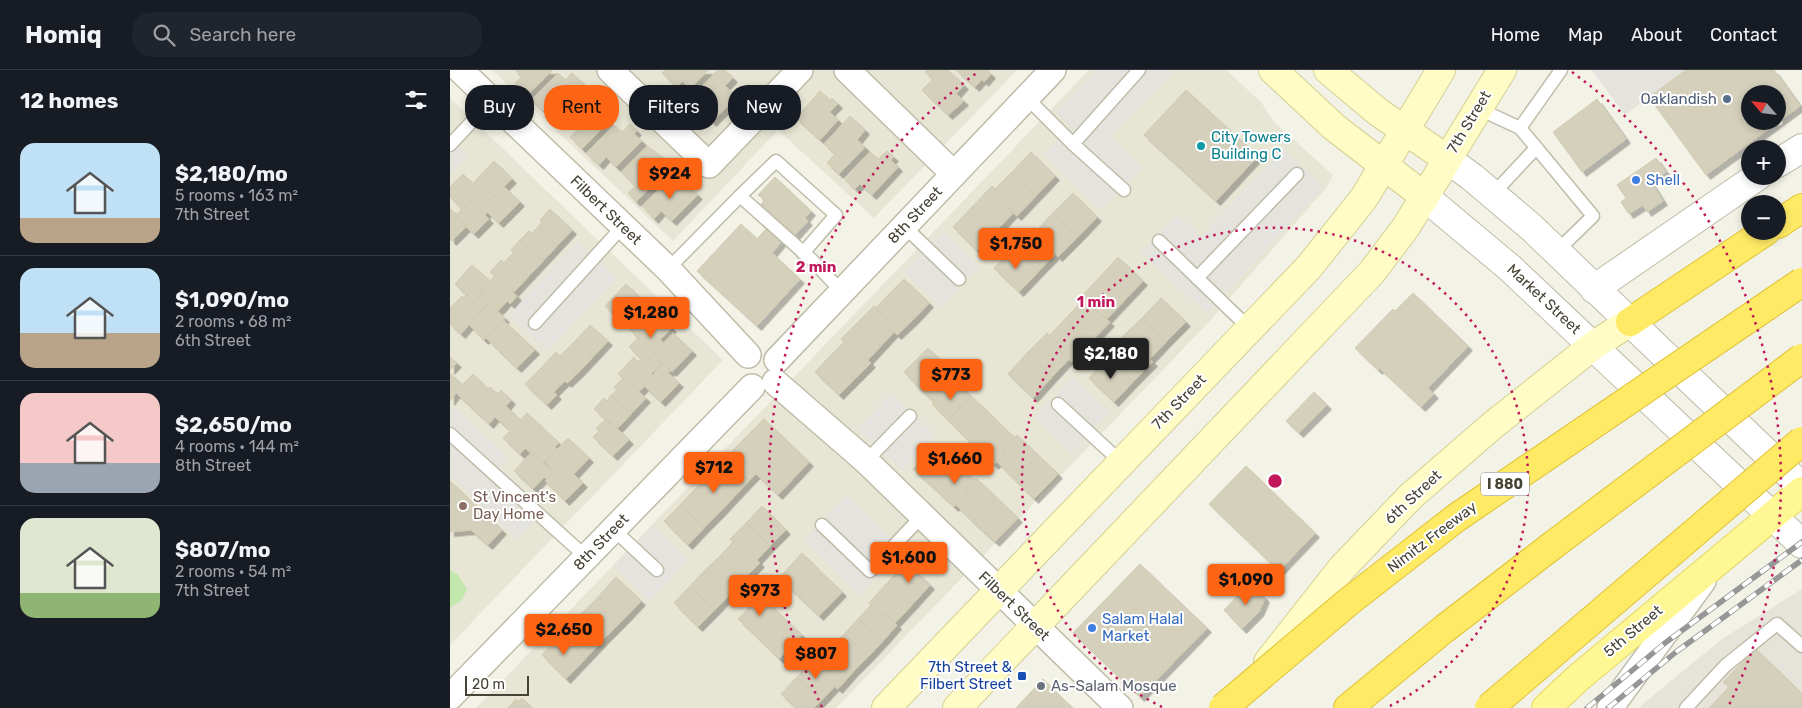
<!DOCTYPE html>
<meta charset="utf-8">
<style>
body{margin:0;font-family:Rubik,sans-serif;background:#20242c;color:#f1f3f6;height:100vh;display:flex;flex-direction:column;font-size:19px;white-space:nowrap}
*{box-sizing:border-box;margin:0}
p{font-size:16px;color:#9ea1a6}
.icon{flex:none;width:28px;height:28px;fill:none;stroke:currentColor;stroke-width:2;stroke-linecap:round;stroke-linejoin:round}
.map{position:relative;flex:1;overflow:hidden}
.sheet{display:flex;flex-direction:column;background:#171b24;width:450px}
.sheet>*{flex:none}
.top-card{position:absolute;left:15px;top:15px;width:475px;height:45px;display:flex;gap:10px}
.needle{width:32px;rotate:298deg}
.buttons{position:absolute;left:1291px;top:15px;display:grid;gap:10px}
.buttons a{display:grid;place-items:center;width:45px;height:45px;border-radius:50%;background:#171b24;box-shadow:0 2px 8px #0003;font-size:25px}
.scale{position:absolute;left:15px;bottom:12px;width:64px;box-sizing:border-box;padding-left:5px;border:2px solid #464335;border-top:0;font-size:14px;line-height:18px;white-space:nowrap;color:#464335;-webkit-text-stroke:4px #fff;paint-order:stroke}
.price{position:absolute;translate:-50% -42px;padding:0 11px;border-radius:5px;background:#fd6514;color:#111;font-size:16px;line-height:32px;filter:drop-shadow(0 1px 2px #0008)}
.price::after{content:'';position:absolute;left:50%;top:30px;width:15px;height:11px;margin-left:-8px;background:inherit;clip-path:polygon(0 0,100% 0,50% 100%)}
.price.current{background:#222;color:#fff}
ul{padding:0;list-style:none}
li{display:flex;align-items:center;gap:15px;height:125px;padding:0 20px}
li+li{border-top:1px solid #363941}
li span{display:grid;place-items:center;flex:none;width:140px;height:100px;border-radius:15px;color:#555}
li>.icon{margin-inline-start:auto}
span .icon{width:60px;height:60px;fill:#fffc;stroke-width:1}
li b{font-size:21px}
h2{display:flex;justify-content:space-between;align-items:center;height:60px;padding:0 20px;font-size:21px}
.chip{padding:0 18px;border-radius:20px;background:#171b24;box-shadow:0 2px 8px #0003;font-size:18px;line-height:45px}
.chip.current{background:#fd6514;color:#111}
header{display:flex;align-items:center;gap:30px;box-sizing:border-box;height:70px;padding:0 25px;background:#171b24;border-bottom:1px solid #363941}
header strong{font-size:24px}
nav{display:flex;gap:28px;margin-inline-start:auto;font-size:18px}
.search{width:350px;height:45px;background:#20242c;display:flex;align-items:center;gap:12px;box-sizing:border-box;padding:0 18px;border-radius:20px;color:#9ea1a6;font-size:19px}
main{display:flex;flex:1;min-height:0}
.map>svg:first-child{display:block}
</style>
<header>
<strong>Homiq</strong>
<div class="search"><svg class="icon" aria-label="search" viewBox="0 0 24 24"><circle cx="10" cy="10" r="6"/><path d="M15 15l6 6"/></svg>Search here</div>
<nav><a>Home</a><a>Map</a><a>About</a><a>Contact</a></nav>
</header>
<main>
<section class="sheet">
<h2>12 homes<svg class="icon" aria-label="filters" viewBox="0 0 24 24"><path d="M4 7h16M4 17h16"/><circle cx="9" cy="7" r="2"/><circle cx="15" cy="17" r="2"/></svg></h2>
<ul>
<li><span style="background:linear-gradient(#bfe0f5 75%,#b9a48a 0)"><svg class="icon" aria-label="home" viewBox="0 0 24 24"><path d="M3 11l9-7 9 7M6 9v11h12V9"/></svg></span><div><b>$2,180/mo</b><p>5 rooms · 163 m²</p><p>7th Street</p></div></li>
<li><span style="background:linear-gradient(#bfe0f5 65%,#b9a48a 0)"><svg class="icon" aria-label="home" viewBox="0 0 24 24"><path d="M3 11l9-7 9 7M6 9v11h12V9"/></svg></span><div><b>$1,090/mo</b><p>2 rooms · 68 m²</p><p>6th Street</p></div></li>
<li><span style="background:linear-gradient(#f6c9c9 70%,#9aa5b1 0)"><svg class="icon" aria-label="home" viewBox="0 0 24 24"><path d="M3 11l9-7 9 7M6 9v11h12V9"/></svg></span><div><b>$2,650/mo</b><p>4 rooms · 144 m²</p><p>8th Street</p></div></li>
<li><span style="background:linear-gradient(#dfe7d0 75%,#8fb573 0)"><svg class="icon" aria-label="home" viewBox="0 0 24 24"><path d="M3 11l9-7 9 7M6 9v11h12V9"/></svg></span><div><b>$807/mo</b><p>2 rooms · 54 m²</p><p>7th Street</p></div></li>
</ul>
</section>
<div class="map">
<svg width="1352" height="638" viewBox="0 0 1352 638">
<defs>
<filter id="shadow"><feDropShadow dx="4.5" dy="4.5" stdDeviation="0" flood-color="#0004"/></filter>
</defs>
<rect width="100%" height="100%" fill="#f3f2e6"/>
<g fill="#e7e5d4">
<polygon points="42,0 567,0 424,148 328,60 223,171"/>
<polygon points="639,0 776,0 811,32 824,52 883,105 876,118 758,253 386,638 26,638"/>
<polygon points="0,28 273,290 0,575"/>
</g>
<polygon fill="#e6e3db" points="1352,519 1352,638 1188,638 1272,569"/>
<polygon fill="#c3e8ae" points="0,500 8,505 17,519 12,530 0,538"/>
<g fill="#e4e3de">
<polygon points="646,0 725,0 660,65 693,98 651,140 594,83 620,56 605,41"/>
<polygon points="1142,0 1236,0 1175,45"/>
<polygon points="0,67 19,86 0,104"/>
<polygon points="833,79 874,117 757,243 691,183 727,144 751,166"/>
<polygon points="493,162 529,197 491,237 454,202"/>
<polygon points="128,171 167,208 98,281 59,244"/>
<polygon points="624,307 660,342 621,383 585,347"/>
<polygon points="441,323 485,365 452,400 407,359"/>
<polygon points="4,336 59,388 51,398 96,441 68,470 0,406 0,341"/>
<polygon points="396,425 453,479 410,525 353,470"/>
<polygon points="202,455 239,490 200,531 163,496"/>
</g>
<g fill="#d5d0bc" stroke="#d0caaf" fill-rule="evenodd" filter="url(#shadow)">
<polygon points="66,0 103,0 77,25 65,13 71,8"/>
<polygon points="215,0 258,0 240,19 233,11 227,17 212,3"/>
<polygon points="268,0 275,0 283,8 275,16 287,27 262,52 247,37 253,31 245,23"/>
<polygon points="477,0 498,0 514,15 506,24 514,31 498,45 472,20 483,9 475,2"/>
<polygon points="506,0 537,0 541,4 534,12 532,9 525,17"/>
<path d="M1236,0h88l26,36 -94,69 -57,-78zM1300,24h28v27h-28z"/>
<polygon points="108,3 115,10 122,3 137,17 111,43 104,36 102,38 98,35 93,41 81,30"/>
<polygon points="736,20 808,86 766,131 694,65"/>
<polygon points="370,21 381,31 382,28 388,34 380,42 388,50 370,70 346,48"/>
<polygon points="141,22 158,36 151,43 159,51 132,79 120,67 127,60 115,48"/>
<polygon points="1147,29 1176,69 1132,102 1103,62"/>
<polygon points="400,46 415,60 407,70 415,77 389,104 377,93 385,84 374,74"/>
<polygon points="180,54 187,61 184,64 192,71 166,97 156,87 149,95 136,83 164,55 172,62"/>
<polygon points="197,76 214,88 206,97 214,104 186,132 178,123 185,116 171,102"/>
<polygon points="437,81 444,87 441,90 448,97 422,125 410,114 405,119 395,110 420,82 428,89"/>
<polygon points="581,82 605,106 586,126 561,103"/>
<polygon points="1206,88 1216,102 1201,112 1213,131 1197,142 1193,135 1179,144 1171,132 1176,128 1167,115"/>
<polygon points="44,91 62,109 40,130 24,115 25,111"/>
<polygon points="561,103 586,126 567,146 553,133 556,130 545,119"/>
<polygon points="13,104 40,130 30,140 20,131 12,139 0,127 0,117"/>
<polygon points="325,107 361,141 355,148 358,151 345,165 311,134 315,130 308,125"/>
<polygon points="219,109 227,117 233,111 248,125 222,151 211,141 204,149 192,136"/>
<polygon points="542,116 556,130 553,133 563,143 547,160 522,137"/>
<polygon points="54,117 70,132 49,153 37,142 35,145 30,140"/>
<polygon points="623,123 647,147 628,167 603,143"/>
<polygon points="20,131 39,149 24,164 5,146"/>
<polygon points="522,137 547,160 527,181 503,157"/>
<polygon points="0,138 16,157 2,171 0,169"/>
<polygon points="100,139 122,160 107,176 88,157 92,152 90,150"/>
<polygon points="603,143 628,167 608,187 595,173 598,171 587,160"/>
<polygon points="291,154 307,169 317,158 332,171 322,183 350,209 307,256 247,201"/>
<polygon points="88,157 107,176 93,191 70,170 79,161 82,163"/>
<polygon points="584,157 598,171 595,173 606,184 589,201 564,177"/>
<polygon points="70,170 93,191 78,207 58,188 64,183 61,180"/>
<polygon points="564,177 589,201 569,222 544,198"/>
<polygon points="668,187 693,211 674,231 649,208"/>
<polygon points="58,188 78,207 64,222 40,202 51,190 54,193"/>
<polygon points="22,195 40,211 24,232 5,214"/>
<polygon points="45,205 67,226 60,234 57,231 50,239 41,230 36,235 28,227 33,223 31,221"/>
<polygon points="649,208 674,231 657,249 630,228"/>
<polygon points="454,209 479,233 464,249 439,224"/>
<polygon points="176,214 195,232 176,252 171,247 168,250 155,236"/>
<polygon points="963,223 983,242 928,300 905,278 943,239 945,241"/>
<polygon points="439,224 464,249 447,265 434,252 437,249 426,238"/>
<polygon points="16,225 24,232 28,227 36,235 11,264 0,254 0,238 12,226 14,228"/>
<polygon points="711,228 736,252 716,272 692,248"/>
<polygon points="41,230 50,239 47,241 55,248 34,270 19,255"/>
<polygon points="633,230 660,252 641,272 616,248"/>
<polygon points="195,232 209,246 188,268 180,260 182,258 176,252"/>
<polygon points="424,236 437,249 434,252 444,262 431,276 407,253"/>
<polygon points="983,242 1018,276 978,318 984,324 971,337 929,298"/>
<polygon points="212,243 219,250 217,253 222,258 210,270 214,273 195,293 179,277"/>
<polygon points="616,248 641,272 622,292 608,279 611,276 600,265"/>
<polygon points="692,248 716,272 700,289 690,279 687,282 672,267"/>
<polygon points="53,250 68,264 51,283 36,268"/>
<polygon points="407,253 431,276 418,290 407,280 405,283 391,269"/>
<polygon points="140,255 158,271 143,287 126,270"/>
<polygon points="223,263 242,281 222,302 203,284"/>
<polygon points="597,263 611,276 608,279 619,289 602,307 577,283"/>
<polygon points="68,264 85,280 67,298 51,283"/>
<polygon points="126,270 143,287 128,303 110,286"/>
<polygon points="676,270 687,282 690,279 703,292 683,312 658,288"/>
<polygon points="394,272 405,283 407,280 421,293 405,309 381,285"/>
<polygon points="478,278 495,294 470,319 454,302"/>
<polygon points="106,282 128,303 117,313 115,311 110,316 91,298"/>
<polygon points="577,283 602,307 583,328 558,304"/>
<polygon points="203,284 212,293 201,304 204,306 188,323 168,304 184,287 188,292 191,289 195,293"/>
<polygon points="381,285 405,309 389,325 365,302"/>
<polygon points="0,287 7,293 0,300"/>
<polygon points="658,288 683,312 664,332 639,308"/>
<polygon points="212,293 220,301 218,303 229,313 211,332 194,316"/>
<polygon points="495,294 510,310 498,323 495,320 484,332 470,319"/>
<polygon points="91,298 110,316 104,322 107,325 97,335 75,314"/>
<polygon points="0,303 12,315 0,331"/>
<polygon points="23,304 38,319 21,337 5,322"/>
<polygon points="173,308 196,328 181,344 161,325 167,320 164,317"/>
<polygon points="508,313 521,326 498,350 482,334 495,320 498,323"/>
<polygon points="40,317 48,324 51,320 61,330 56,336 63,343 53,354 45,347 39,354 21,337"/>
<polygon points="864,322 877,335 849,363 836,351"/>
<polygon points="161,325 181,344 167,359 144,339 154,328 157,331"/>
<polygon points="521,326 536,340 512,364 498,350"/>
<polygon points="536,340 551,355 527,379 512,364"/>
<polygon points="63,343 70,350 77,343 93,358 74,377 76,378 70,384 53,368 60,361 53,354"/>
<polygon points="314,349 359,392 328,425 306,404 299,411 282,394 288,387 282,381"/>
<polygon points="155,350 160,355 162,353 179,370 163,386 143,367 149,361 146,358"/>
<polygon points="551,355 565,368 554,379 557,381 544,395 527,379"/>
<polygon points="93,358 109,373 105,377 107,379 92,394 74,377"/>
<polygon points="567,365 588,385 564,409 547,392 557,381 554,379"/>
<polygon points="118,368 139,388 124,404 113,393 104,402 95,392"/>
<polygon points="486,374 507,394 484,418 463,399"/>
<polygon points="81,383 104,402 97,410 94,407 83,419 64,401"/>
<polygon points="588,385 608,404 584,429 564,409"/>
<polygon points="275,388 299,411 283,428 259,404"/>
<polygon points="113,393 133,413 115,431 95,411"/>
<polygon points="507,394 524,410 515,420 517,423 504,437 484,418"/>
<polygon points="796,396 865,463 829,501 759,434"/>
<polygon points="259,404 283,428 269,443 244,420"/>
<polygon points="526,408 546,427 523,452 506,435 517,423 515,420"/>
<polygon points="0,411 52,460 38,475 21,460 0,462"/>
<polygon points="244,420 269,443 254,458 230,435"/>
<polygon points="546,427 568,448 545,472 523,452"/>
<polygon points="230,435 254,458 238,475 214,451"/>
<polygon points="312,436 336,460 320,476 296,453"/>
<polygon points="296,453 320,476 307,490 297,480 294,483 280,469"/>
<polygon points="283,472 294,483 297,480 310,493 294,509 270,486"/>
<polygon points="352,483 372,503 349,527 329,508"/>
<polygon points="270,486 294,509 279,525 254,501"/>
<polygon points="456,492 480,515 462,535 438,512"/>
<polygon points="690,494 757,558 690,627 623,563"/>
<polygon points="254,501 279,525 265,540 240,516"/>
<polygon points="372,503 392,522 369,546 349,527"/>
<polygon points="166,507 191,531 172,551 148,527"/>
<polygon points="438,512 462,535 445,553 434,543 432,546 419,533"/>
<polygon points="800,513 815,528 809,542 792,559 774,540"/>
<polygon points="240,516 265,540 248,557 224,533"/>
<polygon points="311,526 331,545 309,569 288,549"/>
<polygon points="148,527 172,551 154,569 129,546"/>
<polygon points="421,535 432,546 434,543 447,555 433,571 408,549"/>
<polygon points="331,545 352,565 329,589 309,569"/>
<polygon points="129,546 154,569 136,588 112,564"/>
<polygon points="408,549 433,571 418,587 394,564"/>
<polygon points="112,564 136,588 116,609 92,585"/>
<polygon points="394,564 418,587 403,602 379,580"/>
<polygon points="1306,579 1352,624 1352,638 1259,638 1279,617 1273,612"/>
<polygon points="379,580 403,602 388,619 374,606 377,603 367,593"/>
<polygon points="363,590 377,603 374,606 385,616 372,630 347,607"/>
<polygon points="347,607 372,630 364,638 346,638 331,624"/>
<polygon points="593,609 613,629 604,638 566,638"/>
<polygon points="72,628 82,638 58,638 66,629 68,632"/>
<polygon points="613,629 623,638 604,638"/>
</g>
<g fill="none" stroke-linecap="round" stroke-linejoin="round">
<g stroke="#bfbca9" stroke-width="15">
<g id="service">
<polyline points="577,28 623,74 689,0"/>
<polyline points="1027,38 1070,58"/>
<polyline points="623,74 674,120"/>
<polyline points="0,75 42,30"/>
<polyline points="1043,124 1086,78"/>
<polyline points="290,126 326,91 386,145 353,183"/>
<polyline points="455,157 509,209"/>
<polyline points="709,171 800,259"/>
<polyline points="1106,182 1143,146 1070,58 1111,0"/>
<polyline points="218,199 290,126 363,191 392,222"/>
<polyline points="747,208 847,104"/>
<polyline points="85,253 173,156"/>
<polyline points="608,334 671,392"/>
<polyline points="0,364 136,487"/>
<polyline points="416,391 460,346"/>
<polyline points="372,455 420,501 472,446"/>
<polyline points="163,459 207,500"/>
<polyline points="1236,638 1275,596 1327,554 1352,576"/>
</g>
</g>
<g stroke="#bfbca9" stroke-width="28">
<g id="minor">
<polyline points="10,0 218,199 298,285"/>
<polyline points="160,0 259,95 350,0"/>
<polyline points="397,0 504,104"/>
<polyline points="327,290 603,0"/>
<polyline points="325,312 416,391 670,638"/>
<polyline points="0,627 302,317"/>
<polyline points="1160,638 1253,511"/>
</g>
</g>
<g stroke="#bfbca9" stroke-width="30">
<g id="tertiary">
<polyline points="997,89 1022,107 1081,157 1352,417"/>
<polyline points="1328,93 1352,78"/>
<polyline points="975,127 1060,198 1352,474"/>
<polyline points="1144,219 1308,106"/>
</g>
</g>
<g stroke="#d4d095" stroke-width="30">
<g id="secondary">
<polyline points="823,0 884,57 975,127"/>
<polyline points="878,0 928,42 997,89"/>
<polyline points="818,592 892,498 961,426 1043,355 1144,275 1180,252"/>
<polyline points="436,638 859,197 914,128 991,0"/>
<polyline points="507,638 922,202 956,157 1052,0"/>
</g>
</g>
<g stroke="#e5d862" stroke-width="30">
<polyline id="primary" points="1096,638 1128,608 1352,421"/>
</g>
<g stroke="#e0c234" stroke-width="30">
<g id="motorway">
<polyline points="1328,154 1352,138"/>
<polyline points="1180,252 1316,161"/>
<polyline points="898,638 994,559 1103,475"/>
</g>
</g>
<use href="#service" stroke="#fff" stroke-width="12"/>
<use href="#minor" stroke="#fff" stroke-width="25"/>
<use href="#tertiary" stroke="#fff" stroke-width="28"/>
<use href="#secondary" stroke="#fffcc5" stroke-width="28"/>
<use href="#primary" stroke="#fff694" stroke-width="28"/>
<use href="#motorway" stroke="#ffea66" stroke-width="28"/>
<g stroke="#969696" stroke-width="5.5">
<g id="rail">
<polyline points="1137,638 1215,573 1352,472"/>
<polyline points="1158,638 1226,582 1352,490"/>
</g>
</g>
<use href="#rail" stroke="#fff" stroke-width="4" stroke-dasharray="11" stroke-linecap="butt"/>
<g stroke="#e0c234" stroke-width="30" stroke-linecap="butt">
<g id="motorway-bridge">
<polyline points="1103,475 1352,288"/>
<polyline points="773,638 897,533 1006,448 1352,212"/>
<polyline points="1039,638 1352,371"/>
</g>
</g>
<use href="#motorway-bridge" stroke="#ffea66" stroke-width="28"/>
</g>
<g fill="none" stroke="#c2185b" stroke-width="2.5" stroke-dasharray="2.5 5">
<path d="M712 637A253 253 0 1 1 938 637"/>
<path d="M372 637A506 506 0 0 1 528 2M1122 2A506 506 0 0 1 1278 637"/>
</g>
<circle fill="#5c6f8a" stroke="#fff" stroke-width="2" cx="1277" cy="29" r="5"/>
<circle fill="#0f9aa8" stroke="#fff" stroke-width="2" cx="751" cy="76" r="5"/>
<g fill="#3f7fe0" stroke="#fff" stroke-width="2">
<circle cx="1186" cy="110" r="5"/>
<circle cx="642" cy="558" r="5"/>
</g>
<circle fill="#8d6e63" stroke="#fff" stroke-width="2" cx="13" cy="436" r="5"/>
<rect fill="#1a4fb4" stroke="#fff" stroke-width="2" x="567" y="601" width="10" height="10" rx="2.5"/>
<circle fill="#6b7280" stroke="#fff" stroke-width="2" cx="591" cy="616" r="5"/>
<g text-anchor="middle" dominant-baseline="central" stroke-width="4" stroke-linejoin="round" paint-order="stroke">
<rect fill="#fff" stroke="#7e7b72" stroke-width="1" x="1031" y="402.5" width="48" height="23" rx="4"/>
<g font-size="14" font-weight="bold" fill="#464335">
<text x="1055" y="414">I 880</text>
</g>
<g font-size="15" fill="#4e5e75" stroke="#fff" text-anchor="end">
<text x="1267" y="29">Oaklandish</text>
</g>
<g font-size="15" fill="#464335" stroke="#fff">
<text transform="translate(1019 52) rotate(-59)">7th Street</text>
<text transform="translate(156 140) rotate(44)">Filbert Street</text>
<text transform="translate(465 145) rotate(-47)">8th Street</text>
<text transform="translate(1094 229) rotate(43)">Market Street</text>
<text transform="translate(729 332) rotate(-46)">7th Street</text>
<text transform="translate(963 427) rotate(-43)">6th Street</text>
<text transform="translate(982 467) rotate(-37)">Nimitz Freeway</text>
<text transform="translate(151 472) rotate(-46)">8th Street</text>
<text transform="translate(564 536) rotate(44)">Filbert Street</text>
<text transform="translate(1183 561) rotate(-40)">5th Street</text>
</g>
<g font-size="15" fill="#0d838f" stroke="#fff" text-anchor="start">
<text x="761" y="67">City Towers<tspan x="761" dy="17">Building C</tspan></text>
</g>
<g font-size="15" fill="#366cbe" stroke="#fff" text-anchor="start">
<text x="1196" y="110">Shell</text>
<text x="652" y="549">Salam Halal<tspan x="652" dy="17">Market</tspan></text>
</g>
<g font-size="15" fill="#785e54" stroke="#fff" text-anchor="start">
<text x="23" y="427">St Vincent's<tspan x="23" dy="17">Day Home</tspan></text>
</g>
<g font-size="15" fill="#164399" stroke="#fff" text-anchor="end">
<text x="562" y="597">7th Street &amp;<tspan x="562" dy="17">Filbert Street</tspan></text>
</g>
<g font-size="15" fill="#5b616d" stroke="#fff" text-anchor="start">
<text x="601" y="616">As-Salam Mosque</text>
</g>
</g>
<circle cx="825" cy="411" r="8" fill="#c2185b" stroke="#fff" stroke-width="2.5"/>
<g font-size="15" text-anchor="middle" font-weight="bold" fill="#c2185b" stroke="#fff" stroke-width="4" stroke-linejoin="round" paint-order="stroke">
<text x="366" y="202">2 min</text>
<text x="646" y="237">1 min</text>
</g>
</svg>
<div class="buttons">
<a><svg class="needle" viewBox="-14 -14 28 28"><path d="M0-13l5 13h-10z" fill="#e53935"/><path d="M0 13l5-13h-10z" fill="#9ea1a6"/></svg></a>
<a>+</a>
<a>−</a>
</div>
<div class="scale">20 m</div>
<b class="price" style="left:220px;top:130px">$924</b>
<b class="price" style="left:566px;top:200px">$1,750</b>
<b class="price" style="left:201px;top:269px">$1,280</b>
<b class="price current" style="left:661px;top:310px">$2,180</b>
<b class="price" style="left:501px;top:331px">$773</b>
<b class="price" style="left:505px;top:415px">$1,660</b>
<b class="price" style="left:264px;top:424px">$712</b>
<b class="price" style="left:459px;top:514px">$1,600</b>
<b class="price" style="left:796px;top:536px">$1,090</b>
<b class="price" style="left:310px;top:547px">$973</b>
<b class="price" style="left:114px;top:586px">$2,650</b>
<b class="price" style="left:366px;top:610px">$807</b>
<div class="top-card">
<a class="chip">Buy</a>
<a class="chip current">Rent</a>
<a class="chip">Filters</a>
<a class="chip">New</a>
</div>
</div>
</main>
